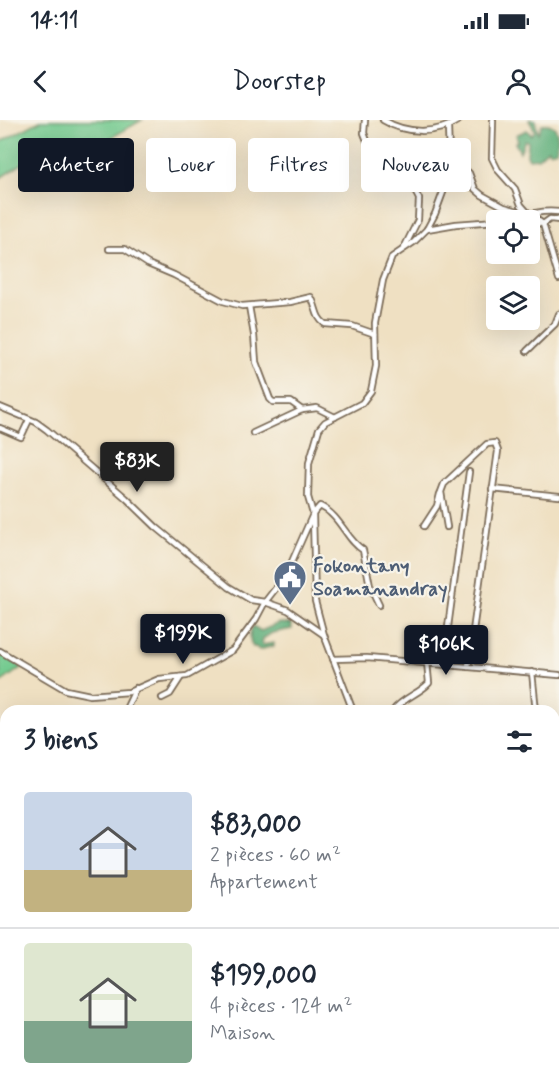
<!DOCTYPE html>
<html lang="fr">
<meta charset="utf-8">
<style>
body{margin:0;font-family:Mynerve,sans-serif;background:#f6f6f7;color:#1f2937;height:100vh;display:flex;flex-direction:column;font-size:22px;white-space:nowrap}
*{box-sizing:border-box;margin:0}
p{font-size:20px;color:#747a83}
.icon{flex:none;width:33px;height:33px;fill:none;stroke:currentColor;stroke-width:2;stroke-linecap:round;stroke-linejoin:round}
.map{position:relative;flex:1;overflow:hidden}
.details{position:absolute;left:0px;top:585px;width:560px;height:386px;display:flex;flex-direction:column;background:#fff;border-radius:18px 18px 0 0;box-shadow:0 6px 24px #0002}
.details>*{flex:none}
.banner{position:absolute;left:18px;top:18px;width:524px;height:54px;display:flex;gap:12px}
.fabs{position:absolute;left:486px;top:90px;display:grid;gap:12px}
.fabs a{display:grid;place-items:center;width:54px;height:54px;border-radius:6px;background:#fff;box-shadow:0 6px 24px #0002;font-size:30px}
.price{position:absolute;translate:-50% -51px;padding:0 14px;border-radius:6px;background:#111827;color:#fff;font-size:20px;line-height:39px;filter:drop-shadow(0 2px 3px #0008)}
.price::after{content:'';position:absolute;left:50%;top:36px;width:18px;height:14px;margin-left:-9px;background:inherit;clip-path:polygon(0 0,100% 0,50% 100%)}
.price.selected{background:#222;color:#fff}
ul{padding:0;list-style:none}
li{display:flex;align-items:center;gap:18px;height:150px;padding:0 24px}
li+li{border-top:2px solid #e0e1e3}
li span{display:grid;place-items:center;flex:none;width:168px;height:120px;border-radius:6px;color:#555}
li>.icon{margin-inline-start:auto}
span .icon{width:72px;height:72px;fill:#fffc;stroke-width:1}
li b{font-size:26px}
h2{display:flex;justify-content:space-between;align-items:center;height:72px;padding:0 24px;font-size:26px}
.pill{padding:0 21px;border-radius:6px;background:#fff;box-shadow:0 6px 24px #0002;font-size:21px;line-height:54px}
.pill.selected{background:#111827;color:#fff}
.status{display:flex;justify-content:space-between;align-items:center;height:42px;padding:0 30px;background:#fff;direction:ltr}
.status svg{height:16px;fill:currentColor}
header{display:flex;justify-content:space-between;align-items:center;height:78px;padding:0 24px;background:#fff;font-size:27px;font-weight:600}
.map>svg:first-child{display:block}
</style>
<div class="status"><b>14:11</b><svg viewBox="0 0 49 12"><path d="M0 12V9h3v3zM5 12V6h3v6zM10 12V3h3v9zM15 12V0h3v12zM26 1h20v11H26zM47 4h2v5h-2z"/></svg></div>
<header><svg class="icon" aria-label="back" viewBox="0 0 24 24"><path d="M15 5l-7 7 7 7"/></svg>Doorstep<svg class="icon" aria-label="person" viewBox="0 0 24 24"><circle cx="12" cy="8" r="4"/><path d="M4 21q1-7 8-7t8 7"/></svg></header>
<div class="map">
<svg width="559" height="970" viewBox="0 0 559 970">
<rect width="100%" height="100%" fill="#f7f3e8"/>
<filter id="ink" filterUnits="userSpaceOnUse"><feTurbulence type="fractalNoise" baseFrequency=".0167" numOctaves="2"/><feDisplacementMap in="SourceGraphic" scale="12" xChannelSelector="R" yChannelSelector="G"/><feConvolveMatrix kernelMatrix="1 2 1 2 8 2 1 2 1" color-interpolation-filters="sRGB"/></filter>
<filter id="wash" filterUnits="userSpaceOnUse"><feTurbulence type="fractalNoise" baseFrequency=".008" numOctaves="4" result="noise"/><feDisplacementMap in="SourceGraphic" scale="24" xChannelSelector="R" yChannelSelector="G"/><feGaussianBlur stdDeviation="1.35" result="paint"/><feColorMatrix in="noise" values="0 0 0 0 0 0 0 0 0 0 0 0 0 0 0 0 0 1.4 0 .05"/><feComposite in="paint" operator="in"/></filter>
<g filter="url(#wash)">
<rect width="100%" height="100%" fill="#efe0c2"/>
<g fill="#74cb90" stroke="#587a57" stroke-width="1.5">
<polygon points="42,0 142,0 95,27 65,16 0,58 0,22"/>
<polygon points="0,532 22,547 0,563"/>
<polygon points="559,620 559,665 554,665 554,621"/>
</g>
<g fill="#5faf7a" stroke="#4d6c4c" stroke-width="1.5">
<path d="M529,0h6l3,13 4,-9c17,-2 17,13 15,26l-7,2 -2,-3 -10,9 -9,1 -2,-4 1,-13 -3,-2 -5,12 -5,-9 3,-2 -2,-6 11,-5 4,5 4,-4z"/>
<path d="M279,503l12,1 1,5 -20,4 -9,6 -1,6 12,-2v3l-15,4 -3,-3h-3c-4,-6 -4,-15 0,-21l8,5z"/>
</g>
</g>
<g filter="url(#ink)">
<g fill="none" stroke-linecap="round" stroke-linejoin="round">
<g stroke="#7a6a57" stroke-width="8">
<g id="minor">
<polyline points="365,0 364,13 371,31 403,48 419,79 418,100 404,128"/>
<path d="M383,0c23,14 53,15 76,0"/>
<polyline points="493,0 492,38 498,50 515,69 521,85 529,94"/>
<polyline points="449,36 469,53 475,69 482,75 504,87 529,94 543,104 559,159"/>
<path d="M513,99c16,-5 29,-9 46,-7"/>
<polyline points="502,100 527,100"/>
<polyline points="530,101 543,104 550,99 559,100"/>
<polyline points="427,109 456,104 496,101"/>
<path d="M109,129h16l23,15 26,11 49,26 19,5 48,-4 21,-5c6,10 4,20 14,27l27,2 23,8"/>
<polyline points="249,186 254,215 256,242 270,279 273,282 291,282 302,290"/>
<polyline points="527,231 555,204 559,194"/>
<path d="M0,287l36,15 11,8 79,68 30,29 73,60 22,13 14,2 21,-27 27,-61 7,-8c21,10 26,34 43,44l7,36 9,19"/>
<polyline points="0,308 21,317 29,300"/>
<polyline points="253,313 302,290 317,288 335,297"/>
<polyline points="492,369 559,376"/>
<polyline points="424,406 437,386 440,374"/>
<polyline points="447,407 441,372 444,364 487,324 495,323 498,331 468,547"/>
<polyline points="0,531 66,570 90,575 129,572 159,559 187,556 233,530 256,499 265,482 288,490 324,515"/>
<polyline points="333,539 367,538 559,555"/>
<polyline points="443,544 469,352"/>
<polyline points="532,552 536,591"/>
<polyline points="162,578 170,574 181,557"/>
<polyline points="128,591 127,587 136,568"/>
<polyline points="353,591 324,515 315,481 313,394 308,377 309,343 319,309 325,302 362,283 371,271 376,246 375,203 383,160 392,137 414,122 427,109 435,94 445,67 449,36 448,7"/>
<path d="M393,591c9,-13 26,-17 36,-28l-2,-21"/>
<polyline points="554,675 559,680"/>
<polyline points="554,931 559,929"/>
<polyline points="437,964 441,970"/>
<polyline points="493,964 494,970"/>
</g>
</g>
<use href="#minor" stroke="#fff" stroke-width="4.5"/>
</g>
</g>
<defs>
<g id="civic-pin" transform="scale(1.725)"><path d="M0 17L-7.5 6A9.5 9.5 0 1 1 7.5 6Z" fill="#5c6f8a" stroke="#f7f3e8"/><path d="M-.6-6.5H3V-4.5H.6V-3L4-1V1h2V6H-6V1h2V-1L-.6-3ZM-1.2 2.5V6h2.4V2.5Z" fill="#fff"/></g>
</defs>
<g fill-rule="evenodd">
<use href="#civic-pin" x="290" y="457"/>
</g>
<g text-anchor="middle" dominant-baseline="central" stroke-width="4.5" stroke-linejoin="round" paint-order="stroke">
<g font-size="20" font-weight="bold" fill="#4e5e75" stroke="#f7f3e8" text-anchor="start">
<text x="313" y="446">Fokontany<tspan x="313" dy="23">Soamanandray</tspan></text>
</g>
</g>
</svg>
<div class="fabs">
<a><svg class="icon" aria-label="locate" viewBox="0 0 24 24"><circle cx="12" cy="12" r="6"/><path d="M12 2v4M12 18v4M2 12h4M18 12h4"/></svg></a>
<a><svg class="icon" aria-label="layers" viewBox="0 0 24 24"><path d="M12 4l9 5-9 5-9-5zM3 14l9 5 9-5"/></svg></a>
</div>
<b class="price selected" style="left:137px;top:373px">$83K</b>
<b class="price" style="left:183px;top:545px">$199K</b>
<b class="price" style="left:446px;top:556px">$106K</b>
<div class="banner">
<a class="pill selected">Acheter</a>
<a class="pill">Louer</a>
<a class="pill">Filtres</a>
<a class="pill">Nouveau</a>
</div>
<section class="details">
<h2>3 biens<svg class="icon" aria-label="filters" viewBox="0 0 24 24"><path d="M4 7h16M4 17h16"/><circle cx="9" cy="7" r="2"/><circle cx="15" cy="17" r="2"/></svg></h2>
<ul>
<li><span style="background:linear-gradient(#c9d6e8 65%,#c2b280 0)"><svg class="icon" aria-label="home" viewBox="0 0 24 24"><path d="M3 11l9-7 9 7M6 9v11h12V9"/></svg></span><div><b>$83,000</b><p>2 pièces · 60 m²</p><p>Appartement</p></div></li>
<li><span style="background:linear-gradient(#dfe7d0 65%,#7fa58c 0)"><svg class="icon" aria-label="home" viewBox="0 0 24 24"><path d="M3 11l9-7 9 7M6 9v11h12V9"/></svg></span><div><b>$199,000</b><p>4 pièces · 124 m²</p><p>Maison</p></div></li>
</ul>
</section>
</div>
